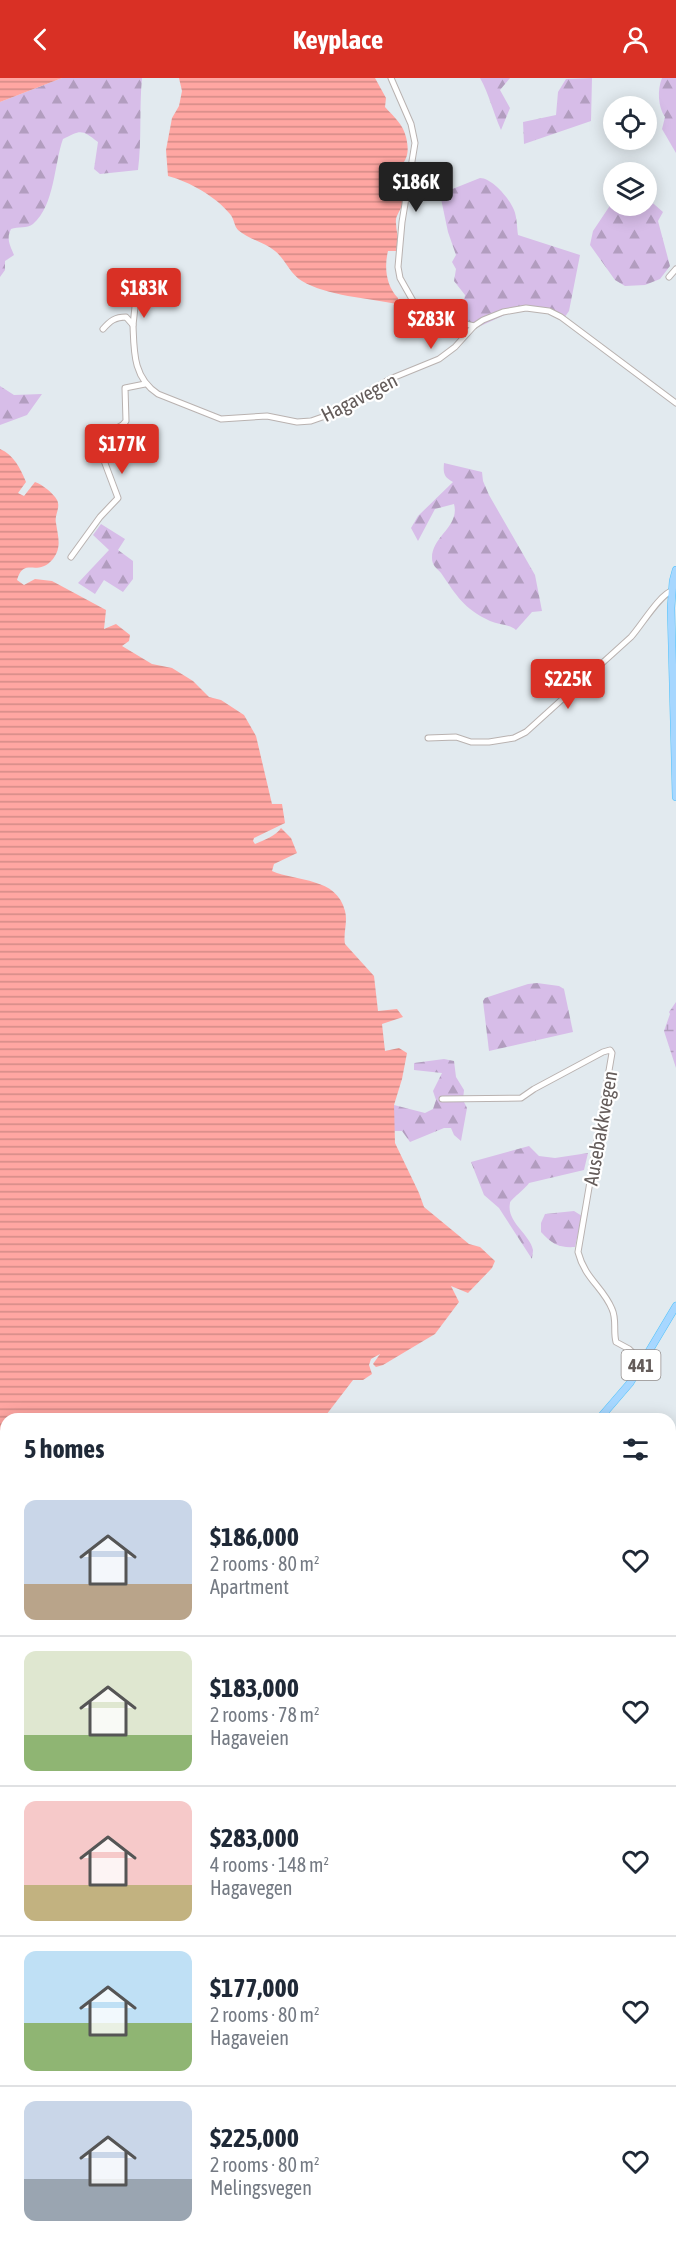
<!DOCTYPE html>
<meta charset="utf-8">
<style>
body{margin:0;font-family:"Asap Condensed",sans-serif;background:#f2f2f3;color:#1f2937;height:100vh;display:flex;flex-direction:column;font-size:22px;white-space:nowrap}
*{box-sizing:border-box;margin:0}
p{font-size:20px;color:#747a83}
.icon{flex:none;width:33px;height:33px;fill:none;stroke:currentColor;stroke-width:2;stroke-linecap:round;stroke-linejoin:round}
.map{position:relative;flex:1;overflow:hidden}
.sheet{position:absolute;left:0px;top:1335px;width:676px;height:834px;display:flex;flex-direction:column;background:#fff;border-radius:18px 18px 0 0;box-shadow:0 3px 15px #0003}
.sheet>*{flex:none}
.buttons{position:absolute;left:603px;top:18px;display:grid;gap:12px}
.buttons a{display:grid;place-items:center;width:54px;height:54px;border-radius:50%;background:#fff;box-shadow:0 3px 15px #0003;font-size:30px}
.price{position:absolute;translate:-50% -51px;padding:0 14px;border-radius:6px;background:#d93025;color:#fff;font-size:20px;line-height:39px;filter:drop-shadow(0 2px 3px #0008)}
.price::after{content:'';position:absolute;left:50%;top:36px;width:18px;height:14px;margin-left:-9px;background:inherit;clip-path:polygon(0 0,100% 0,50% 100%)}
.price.current{background:#222;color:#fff}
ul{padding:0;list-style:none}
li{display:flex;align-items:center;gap:18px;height:150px;padding:0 24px}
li+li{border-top:2px solid #e0e1e3}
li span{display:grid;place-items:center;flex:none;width:168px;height:120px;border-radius:12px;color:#555}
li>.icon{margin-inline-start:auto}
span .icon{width:72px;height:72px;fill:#fffc;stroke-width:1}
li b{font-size:26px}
h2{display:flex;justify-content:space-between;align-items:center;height:72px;padding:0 24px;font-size:26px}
header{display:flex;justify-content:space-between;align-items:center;height:78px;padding:0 24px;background:#d93025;color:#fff;font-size:27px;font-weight:700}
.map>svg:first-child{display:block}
</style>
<header><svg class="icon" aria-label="back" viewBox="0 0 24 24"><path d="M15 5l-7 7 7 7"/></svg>Keyplace<svg class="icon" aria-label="person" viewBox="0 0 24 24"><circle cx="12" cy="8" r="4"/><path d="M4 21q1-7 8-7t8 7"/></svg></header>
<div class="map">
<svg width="676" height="2169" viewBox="0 0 676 2169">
<defs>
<pattern id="forest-firs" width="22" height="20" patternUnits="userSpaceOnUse" patternTransform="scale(1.5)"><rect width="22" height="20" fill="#d7bde8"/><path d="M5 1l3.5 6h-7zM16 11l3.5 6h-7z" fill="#b29dbf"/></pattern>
<pattern id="wetland-marsh" width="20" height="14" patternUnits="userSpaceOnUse" patternTransform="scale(1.5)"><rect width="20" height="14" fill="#d7bde8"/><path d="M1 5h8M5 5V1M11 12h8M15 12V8" fill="none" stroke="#b29dbf"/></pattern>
<pattern id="water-rules" width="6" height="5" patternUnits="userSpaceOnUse" patternTransform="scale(1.5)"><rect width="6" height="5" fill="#ffa6a2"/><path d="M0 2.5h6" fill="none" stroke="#d28a87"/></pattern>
</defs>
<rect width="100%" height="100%" fill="#e2eaef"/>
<g fill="url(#forest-firs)">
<path d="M62,0h80c-3,31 0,62 -4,92l-38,4 -6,-5 4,-27c-17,-13 -17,-12 -35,-3 -9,25 -8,66 -30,85 -6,5 -15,2 -22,5 -5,10 -1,16 3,26l-9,6v9l-5,7v-175z"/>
<path d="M480,0h35h-5l-10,12 10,18 -9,22c-8,-18 -12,-36 -21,-52z"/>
<polygon points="592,0 591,43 524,66 523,44 556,37 558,14 566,1"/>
<path d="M662,0h14v75l-14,-24 3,-12c-7,-10 -8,-27 -3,-39z"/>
<path d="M480,100c12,0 30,21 34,32 3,7 3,18 4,25l62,20 -11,56 -7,10 -16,-9 -21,-1 -16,2 -33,15 -17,-3 6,-30 -11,-14 2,-12 -4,-7 4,-7 -8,-23 -8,-38z"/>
<polygon points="647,120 663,134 658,143 670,188 660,201 645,207 625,208 615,202 590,167 593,153 613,123 614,128 646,128"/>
<polygon points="0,308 14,317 42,316 27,337 0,347"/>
<path d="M444,385l38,9 1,9 6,14 46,80 7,36 -10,1 -16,18c-7,-6 -17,-5 -26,-9 -27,-13 -33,-25 -49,-48 -4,-5 -9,-7 -9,-15 0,-22 28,-31 22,-54l-19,5 -17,32 -7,-13 7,-12 35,-34c-9,-5 -10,-8 -9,-19z"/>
<polygon points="101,446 125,461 118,472 133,483 133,501 123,514 104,502 95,516 78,505 109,472 93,457"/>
<polygon points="537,905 559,908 564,911 573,954 489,973 483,923 485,920 528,906"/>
<polygon points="444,981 454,983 456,999 464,1012 463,1022 467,1030 461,1063 454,1057 451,1050 444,1050 410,1064 402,1053 393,1053 394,1027 425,1035 433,1031 436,1022 433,1013 442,995 414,992 414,985"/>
<path d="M529,1068l10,10 16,2 33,-5 -4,17 -55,13c-4,6 -19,17 -19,20 -4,19 20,31 23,47 0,3 -1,6 -1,9l-33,-51 -15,-13 -13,-33z"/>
<path d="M574,1133l8,5 -7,31c-16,1 -23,-3 -34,-15v-9l4,-9z"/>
</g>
<polygon fill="url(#wetland-marsh)" points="676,924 676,990 664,953 670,936 669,934"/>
<g fill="url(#water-rules)">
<polygon points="0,0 62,0 0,24"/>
<path d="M179,0h196l11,20 -1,9c9,10 18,17 21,30 6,25 -6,23 -7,40 -1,9 4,19 3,28 -2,7 -7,11 -6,18 0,11 5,17 0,28h-8c-4,16 -2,35 10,47l-1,6c-29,-6 -70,-8 -95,-23 -12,-7 -17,-22 -27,-30 -11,-9 -27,-12 -37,-21 -4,-4 -4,-12 -8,-16 -15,-18 -40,-32 -62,-38l-2,-26 6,-32 7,-12 3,-15z"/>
<path d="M0,371c14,6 20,19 26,33l-8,11 6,3 11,-14c8,3 18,11 22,18 4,8 -3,15 -1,23 2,14 6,24 -3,36 -16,19 -29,-3 -36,21l7,5 11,-6 17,2 54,29 -2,19 12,-5 14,11 -1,6 -7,5 30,18 20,4 21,13 16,16 12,3 23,15 12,21 16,68h10l3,19 -31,15 -1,3 2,3c9,-4 21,-8 26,-16l10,10 6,15 -23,11 -2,7c25,11 65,6 73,40 3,11 -2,22 0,33l29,32 4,35 19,-2 6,8 -21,7 3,27 14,-3 8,5 -5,26 -8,26 1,38 24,50 5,14 45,37 11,3 15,14 -3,7 -24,25 -17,-7 8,16 -24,32 -52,31 -7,2 -3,-3 7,-10 -9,5 -2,6 3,9 -9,6h-10l-30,39h-317v557h-2l-4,7z"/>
<polygon points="671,2124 676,2133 676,2169 373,2169 356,2163 670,2163"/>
</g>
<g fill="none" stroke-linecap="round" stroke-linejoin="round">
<g stroke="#b9b2b0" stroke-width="7">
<g id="minor">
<polyline points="391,0 411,46 415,65 402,144 398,189 400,200 413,223 413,233 474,248"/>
<polyline points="669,199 676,191"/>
<polyline points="133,247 138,202"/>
<path d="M103,251c7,-8 12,-12 23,-12l7,8c1,26 0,53 25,69l63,25 46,-3 30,6 14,-1 20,-7 59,-35 49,-20 16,-12 19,-21 9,-6 20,-8 23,-4 23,3 12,6 115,86"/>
<path d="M71,479l29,-40 18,-19 -24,-64c10,-8 24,-1 32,-13l-1,-33 20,-4"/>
<path d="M428,660l28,-1 15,5h18l25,-4 12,-6 105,-95c10,-11 29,-43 41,-46"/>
<path d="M442,1021l79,-1 13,-9 69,-37 7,-2 2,3 -34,199c7,27 25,35 34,57 5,11 1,22 4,33l13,7 13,13"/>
<polyline points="670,1401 676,1402"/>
<polyline points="670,1730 676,1734"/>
<polyline points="670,1767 676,1761"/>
<polyline points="670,1858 676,1858"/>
<polyline points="676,1899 676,1907"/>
<polyline points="2,1969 6,1960"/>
<polyline points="0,2109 6,2107"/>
<polyline points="168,2163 194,2167"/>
<polyline points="36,2169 43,2163"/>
<polyline points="67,2169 73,2163"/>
<polyline points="154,2169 155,2163"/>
</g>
</g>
<g stroke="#4fc2fb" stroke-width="8">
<g id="major">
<polyline points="676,492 673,503 671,530 676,719"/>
<polyline points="599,1341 630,1305 676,1228"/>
<polyline points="670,1886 676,1893"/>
<polyline points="0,2016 6,2013"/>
<polyline points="0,2059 6,2057"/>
<polyline points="273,2163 281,2169"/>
</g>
</g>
<use href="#minor" stroke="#fff" stroke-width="5"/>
<use href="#major" stroke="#a7d7ff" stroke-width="7"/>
</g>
<g text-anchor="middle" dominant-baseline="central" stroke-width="4.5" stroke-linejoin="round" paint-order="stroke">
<rect fill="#fff" stroke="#928d8c" stroke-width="1.5" x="621.5" y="1272" width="39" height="30" rx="4.5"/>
<g font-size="18" font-weight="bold" fill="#645c5a">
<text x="641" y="1287">441</text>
</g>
<g font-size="20" fill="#645c5a" stroke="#fff">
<text transform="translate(359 319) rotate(-27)">Hagavegen</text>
<text transform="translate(600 1050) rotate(-80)">Ausebakkvegen</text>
</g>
</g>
</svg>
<div class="buttons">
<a><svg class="icon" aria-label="locate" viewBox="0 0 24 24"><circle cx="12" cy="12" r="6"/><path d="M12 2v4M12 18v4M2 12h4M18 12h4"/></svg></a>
<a><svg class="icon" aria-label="layers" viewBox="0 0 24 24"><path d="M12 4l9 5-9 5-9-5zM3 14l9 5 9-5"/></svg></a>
</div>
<b class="price current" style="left:416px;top:135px">$186K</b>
<b class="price" style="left:144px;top:241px">$183K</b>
<b class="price" style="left:431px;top:272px">$283K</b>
<b class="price" style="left:122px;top:397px">$177K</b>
<b class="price" style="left:568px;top:632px">$225K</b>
<section class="sheet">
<h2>5 homes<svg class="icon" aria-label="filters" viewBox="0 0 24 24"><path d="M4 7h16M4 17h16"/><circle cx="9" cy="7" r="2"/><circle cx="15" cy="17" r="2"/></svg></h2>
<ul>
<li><span style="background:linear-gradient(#c9d6e8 70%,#b9a48a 0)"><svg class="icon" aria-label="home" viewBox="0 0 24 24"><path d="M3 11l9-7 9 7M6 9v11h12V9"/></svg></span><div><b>$186,000</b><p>2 rooms · 80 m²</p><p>Apartment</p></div><svg class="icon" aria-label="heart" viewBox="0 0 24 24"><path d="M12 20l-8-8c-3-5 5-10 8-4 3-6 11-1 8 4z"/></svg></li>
<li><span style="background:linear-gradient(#dfe7d0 70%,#8fb573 0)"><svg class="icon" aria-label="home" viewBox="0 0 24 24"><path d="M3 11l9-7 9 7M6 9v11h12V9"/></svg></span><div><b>$183,000</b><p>2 rooms · 78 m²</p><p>Hagaveien</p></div><svg class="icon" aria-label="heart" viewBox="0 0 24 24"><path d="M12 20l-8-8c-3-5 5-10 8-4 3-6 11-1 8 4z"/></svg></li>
<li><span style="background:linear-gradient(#f6c9c9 70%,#c2b280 0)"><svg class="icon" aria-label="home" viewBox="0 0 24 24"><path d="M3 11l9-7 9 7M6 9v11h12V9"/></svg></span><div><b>$283,000</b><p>4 rooms · 148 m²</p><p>Hagavegen</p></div><svg class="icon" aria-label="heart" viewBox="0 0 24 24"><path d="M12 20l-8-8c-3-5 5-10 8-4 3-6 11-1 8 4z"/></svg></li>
<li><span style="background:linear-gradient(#bfe0f5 60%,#8fb573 0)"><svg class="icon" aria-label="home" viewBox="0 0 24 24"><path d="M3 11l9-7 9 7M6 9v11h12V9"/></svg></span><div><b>$177,000</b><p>2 rooms · 80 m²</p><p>Hagaveien</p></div><svg class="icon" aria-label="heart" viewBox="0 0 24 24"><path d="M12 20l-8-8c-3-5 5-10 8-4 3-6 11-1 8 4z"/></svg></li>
<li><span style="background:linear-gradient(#c9d6e8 65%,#9aa5b1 0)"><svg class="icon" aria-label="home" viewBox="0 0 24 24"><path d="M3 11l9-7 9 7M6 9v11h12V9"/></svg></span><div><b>$225,000</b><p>2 rooms · 80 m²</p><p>Melingsvegen</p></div><svg class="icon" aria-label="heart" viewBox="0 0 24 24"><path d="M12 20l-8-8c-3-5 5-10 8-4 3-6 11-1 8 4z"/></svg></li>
</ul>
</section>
</div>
